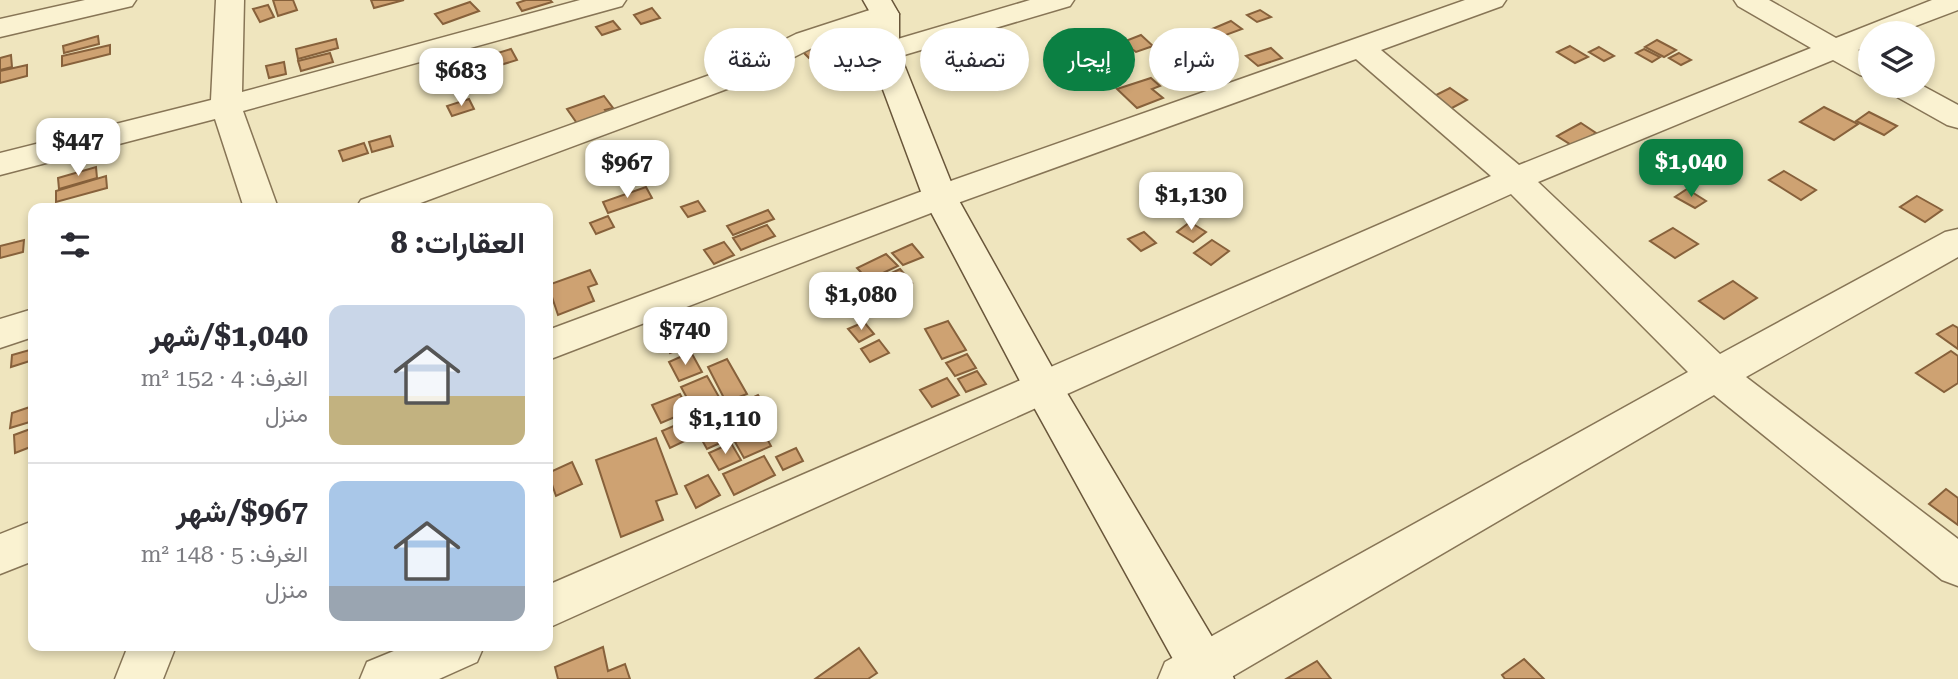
<!DOCTYPE html>
<html lang="ar">
<meta charset="utf-8">
<style>
body{margin:0;font-family:"Roboto Serif",Vazirmatn,serif;background:#f7f7f7;color:#2b2b33;direction:rtl;height:100vh;display:flex;flex-direction:column;font-size:26px;white-space:nowrap}
*{box-sizing:border-box;margin:0}
p{font-size:23px;color:#7c7c81}
.icon{flex:none;width:38px;height:38px;fill:none;stroke:currentColor;stroke-width:2;stroke-linecap:round;stroke-linejoin:round}
.map{position:relative;flex:1;overflow:hidden;direction:ltr}
.sheet{position:absolute;left:28px;top:203px;width:525px;height:448px;display:flex;flex-direction:column;background:#fff;border-radius:14px;box-shadow:0 4px 10px #0003;direction:rtl}
.sheet>*{flex:none}
.banner{position:absolute;left:574px;top:28px;width:665px;height:63px;direction:rtl;display:flex;gap:14px}
.tools{position:absolute;left:1858px;top:21px;display:grid;gap:14px}
.tools a{display:grid;place-items:center;width:77px;height:77px;border-radius:50%;background:#fff;box-shadow:0 4px 10px #0003;font-size:35px}
.price{position:absolute;translate:-50% -60px;padding:0 16px;border-radius:14px;background:#fff;color:#222;font-size:23px;line-height:46px;filter:drop-shadow(0 2px 4px #0008)}
.price::after{content:'';position:absolute;left:50%;top:42px;width:21px;height:16px;margin-left:-10px;background:inherit;clip-path:polygon(0 0,100% 0,50% 100%)}
.price.active{background:#0b8043;color:#fff}
ul{padding:0;list-style:none}
li{display:flex;align-items:center;gap:21px;height:175px;padding:0 28px}
li+li{border-top:2px solid #e1e1e2}
li span{display:grid;place-items:center;flex:none;width:196px;height:140px;border-radius:14px;color:#555}
li>.icon{margin-inline-start:auto}
span .icon{width:84px;height:84px;fill:#fffc;stroke-width:1}
li b{font-size:30px}
h2{display:flex;justify-content:space-between;align-items:center;height:84px;padding:0 28px;font-size:30px}
.chip{padding:0 24px;border-radius:32px;background:#fff;box-shadow:0 4px 10px #0003;font-size:24px;line-height:63px}
.chip.active{background:#0b8043;color:#fff}
.map>svg:first-child{display:block}
</style>
<div class="map">
<svg width="1958" height="679" viewBox="0 0 1958 679">
<rect width="100%" height="100%" fill="#efe5be"/>
<g fill="#cea272" stroke="#87613b" stroke-width="2">
<polygon points="273,0 293,0 297,10 278,16"/>
<polygon points="371,0 404,0 374,8"/>
<polygon points="526,0 550,0 552,2 522,11 517,3"/>
<polygon points="470,2 479,11 443,24 435,14"/>
<polygon points="268,5 274,17 260,22 253,9"/>
<polygon points="652,8 660,18 641,24 634,15"/>
<polygon points="1260,10 1271,17 1257,22 1247,15"/>
<polygon points="613,21 620,29 602,35 596,27"/>
<polygon points="1231,21 1242,29 1215,39 1205,32"/>
<polygon points="1141,35 1153,46 1136,52 1123,42"/>
<polygon points="98,36 99,44 64,53 63,46"/>
<polygon points="336,39 338,48 298,59 296,49"/>
<polygon points="1657,40 1676,50 1664,57 1645,47"/>
<polygon points="823,44 829,50 809,58 803,52"/>
<polygon points="110,45 110,54 62,66 62,56"/>
<polygon points="1570,46 1588,57 1575,63 1557,52"/>
<polygon points="1599,47 1614,56 1604,61 1589,52"/>
<polygon points="1271,48 1282,58 1258,66 1246,56"/>
<polygon points="511,49 517,60 497,66 491,55"/>
<polygon points="1644,49 1660,57 1652,62 1636,53"/>
<polygon points="330,53 333,62 301,71 298,61"/>
<polygon points="1679,53 1691,60 1681,65 1669,58"/>
<polygon points="11,55 12,67 0,70 0,58"/>
<polygon points="284,62 286,74 269,78 266,66"/>
<polygon points="27,65 27,76 0,83 0,71"/>
<polygon points="1151,78 1160,86 1152,89 1163,98 1137,108 1117,89"/>
<polygon points="1450,88 1467,100 1450,109 1432,97"/>
<polygon points="604,96 613,108 605,110 611,119 581,129 567,109"/>
<polygon points="469,99 474,109 452,116 447,106"/>
<polygon points="1824,107 1858,124 1834,140 1800,122"/>
<polygon points="1869,112 1897,126 1884,135 1856,121"/>
<polygon points="1581,123 1596,133 1573,146 1557,136"/>
<polygon points="390,136 393,146 372,152 369,142"/>
<polygon points="364,143 368,153 343,161 339,151"/>
<polygon points="96,167 97,178 59,189 58,178"/>
<polygon points="1784,171 1816,190 1801,200 1769,180"/>
<polygon points="106,176 107,188 56,202 56,191"/>
<polygon points="646,187 652,198 608,213 603,202"/>
<polygon points="1687,189 1706,201 1695,208 1675,197"/>
<polygon points="1917,196 1942,210 1925,222 1900,207"/>
<polygon points="698,201 705,211 688,217 681,207"/>
<polygon points="768,210 774,219 733,235 727,226"/>
<polygon points="608,216 614,227 596,234 590,223"/>
<polygon points="1190,222 1206,232 1193,242 1177,232"/>
<polygon points="767,225 775,236 741,250 733,238"/>
<polygon points="1673,228 1698,244 1675,258 1650,241"/>
<polygon points="1144,232 1156,243 1141,251 1128,239"/>
<polygon points="24,240 23,252 0,258 0,246"/>
<polygon points="1212,240 1229,251 1211,265 1194,253"/>
<polygon points="724,242 734,255 714,264 704,250"/>
<polygon points="912,244 923,257 903,265 892,253"/>
<polygon points="886,254 898,266 868,280 857,268"/>
<polygon points="900,269 912,283 885,297 872,282"/>
<polygon points="590,270 597,284 588,287 594,301 558,315 548,285"/>
<polygon points="1733,281 1757,298 1724,319 1699,301"/>
<polygon points="948,321 966,350 942,359 925,329"/>
<polygon points="864,322 874,334 859,342 848,329"/>
<polygon points="700,323 708,339 670,353 662,337"/>
<polygon points="1953,325 1958,328 1958,349 1937,334"/>
<polygon points="879,340 889,353 870,362 861,349"/>
<polygon points="33,349 33,360 11,367 12,355"/>
<polygon points="1951,351 1958,356 1958,383 1944,392 1916,373"/>
<polygon points="691,352 702,372 679,381 669,362"/>
<polygon points="967,354 976,368 955,376 946,363"/>
<polygon points="727,359 747,394 726,402 708,367"/>
<polygon points="977,371 986,384 966,392 958,379"/>
<polygon points="707,376 719,397 693,409 681,387"/>
<polygon points="947,378 959,395 932,407 920,390"/>
<polygon points="680,394 689,411 661,423 652,405"/>
<polygon points="758,395 769,413 744,424 733,407"/>
<polygon points="33,406 33,421 10,428 12,413"/>
<polygon points="724,411 738,435 707,449 693,424"/>
<polygon points="685,421 693,437 670,448 662,431"/>
<polygon points="33,428 33,446 15,453 14,435"/>
<polygon points="762,430 771,446 744,458 735,442"/>
<polygon points="656,438 677,494 656,501 663,520 621,537 596,460"/>
<polygon points="731,443 741,460 719,470 709,453"/>
<polygon points="796,448 803,461 783,470 776,457"/>
<polygon points="764,456 775,475 734,495 723,474"/>
<polygon points="572,462 582,484 556,496 548,473"/>
<polygon points="708,475 720,495 696,508 685,486"/>
<polygon points="1946,489 1958,498 1958,525 1929,504"/>
<polygon points="603,647 608,671 625,664 630,679 558,679 555,667"/>
<polygon points="859,648 877,673 868,679 815,679"/>
<polygon points="1524,659 1544,679 1505,679 1502,675"/>
<polygon points="1317,661 1331,679 1286,679"/>
</g>
<g fill="none" stroke-linecap="round" stroke-linejoin="round">
<g stroke="#877556" stroke-width="3">
<g id="street">
<polygon points="85,0 136,0 132,6 0,37 0,19"/>
<polygon points="216,0 244,0 242,92 580,0 626,0 622,6 243,111 278,208 244,208 215,119 0,175 0,153 211,100"/>
<polygon points="1030,0 1074,0 1070,6 894,58 884,61 874,58 869,52 874,46"/>
<polygon points="1465,0 1506,0 1502,6 1381,50 1519,165 1811,48 1738,6 1734,0 1769,0 1836,38 1932,0 1958,0 1958,10 1897,33 1871,33 1871,45 1858,50 1871,57 1871,78 1860,75 1833,60 1538,182 1720,354 1945,232 1958,229 1958,257 1746,377 1958,539 1958,586 1942,580 1714,395 1228,679 1158,679 1165,662 1688,372 1511,194 548,628 548,585 1491,176 1356,59 952,205 548,360 548,330 928,189"/>
<polygon points="885,5 895,8 899,14 895,20 816,46 743,83 407,208 356,208 361,200 721,71 796,34"/>
<polygon points="1886,86 1923,86 1958,105 1958,128 1947,125 1890,93"/>
<polygon points="33,309 33,337 0,348 0,319"/>
<polygon points="33,521 33,561 0,574 0,534"/>
<polygon points="128,646 176,646 163,679 115,679"/>
<polygon points="406,646 484,646 477,662 439,679 360,679 367,662"/>
</g>
</g>
<g stroke="#69563a" stroke-width="3">
<polygon id="secondary" points="863,0 891,0 899,14 899,52 957,197 1058,378 1227,662 1234,679 1184,679 1030,400 923,197 869,52 871,14"/>
</g>
<use href="#street" fill="#faf2d1" fill-rule="evenodd"/>
<use href="#secondary" fill="#faf2d1" fill-rule="evenodd"/>
</g>
</svg>
<div class="tools">
<a><svg class="icon" aria-label="layers" viewBox="0 0 24 24"><path d="M12 4l9 5-9 5-9-5zM3 14l9 5 9-5"/></svg></a>
</div>
<b class="price" style="left:461px;top:108px">$683</b>
<b class="price" style="left:78px;top:178px">$447</b>
<b class="price active" style="left:1691px;top:199px">$1,040</b>
<b class="price" style="left:627px;top:200px">$967</b>
<b class="price" style="left:1191px;top:232px">$1,130</b>
<b class="price" style="left:861px;top:332px">$1,080</b>
<b class="price" style="left:685px;top:367px">$740</b>
<b class="price" style="left:725px;top:456px">$1,110</b>
<div class="banner">
<a class="chip">شراء</a>
<a class="chip active">إيجار</a>
<a class="chip">تصفية</a>
<a class="chip">جديد</a>
<a class="chip">شقة</a>
</div>
<section class="sheet">
<h2>العقارات: 8<svg class="icon" aria-label="filters" viewBox="0 0 24 24"><path d="M4 7h16M4 17h16"/><circle cx="9" cy="7" r="2"/><circle cx="15" cy="17" r="2"/></svg></h2>
<ul>
<li><span style="background:linear-gradient(#c9d6e8 65%,#c2b280 0)"><svg class="icon" aria-label="home" viewBox="0 0 24 24"><path d="M3 11l9-7 9 7M6 9v11h12V9"/></svg></span><div><b>$1,040/شهر</b><p>الغرف: 4 · 152 m²</p><p>منزل</p></div></li>
<li><span style="background:linear-gradient(#a9c7e8 75%,#9aa5b1 0)"><svg class="icon" aria-label="home" viewBox="0 0 24 24"><path d="M3 11l9-7 9 7M6 9v11h12V9"/></svg></span><div><b>$967/شهر</b><p>الغرف: 5 · 148 m²</p><p>منزل</p></div></li>
</ul>
</section>
</div>
